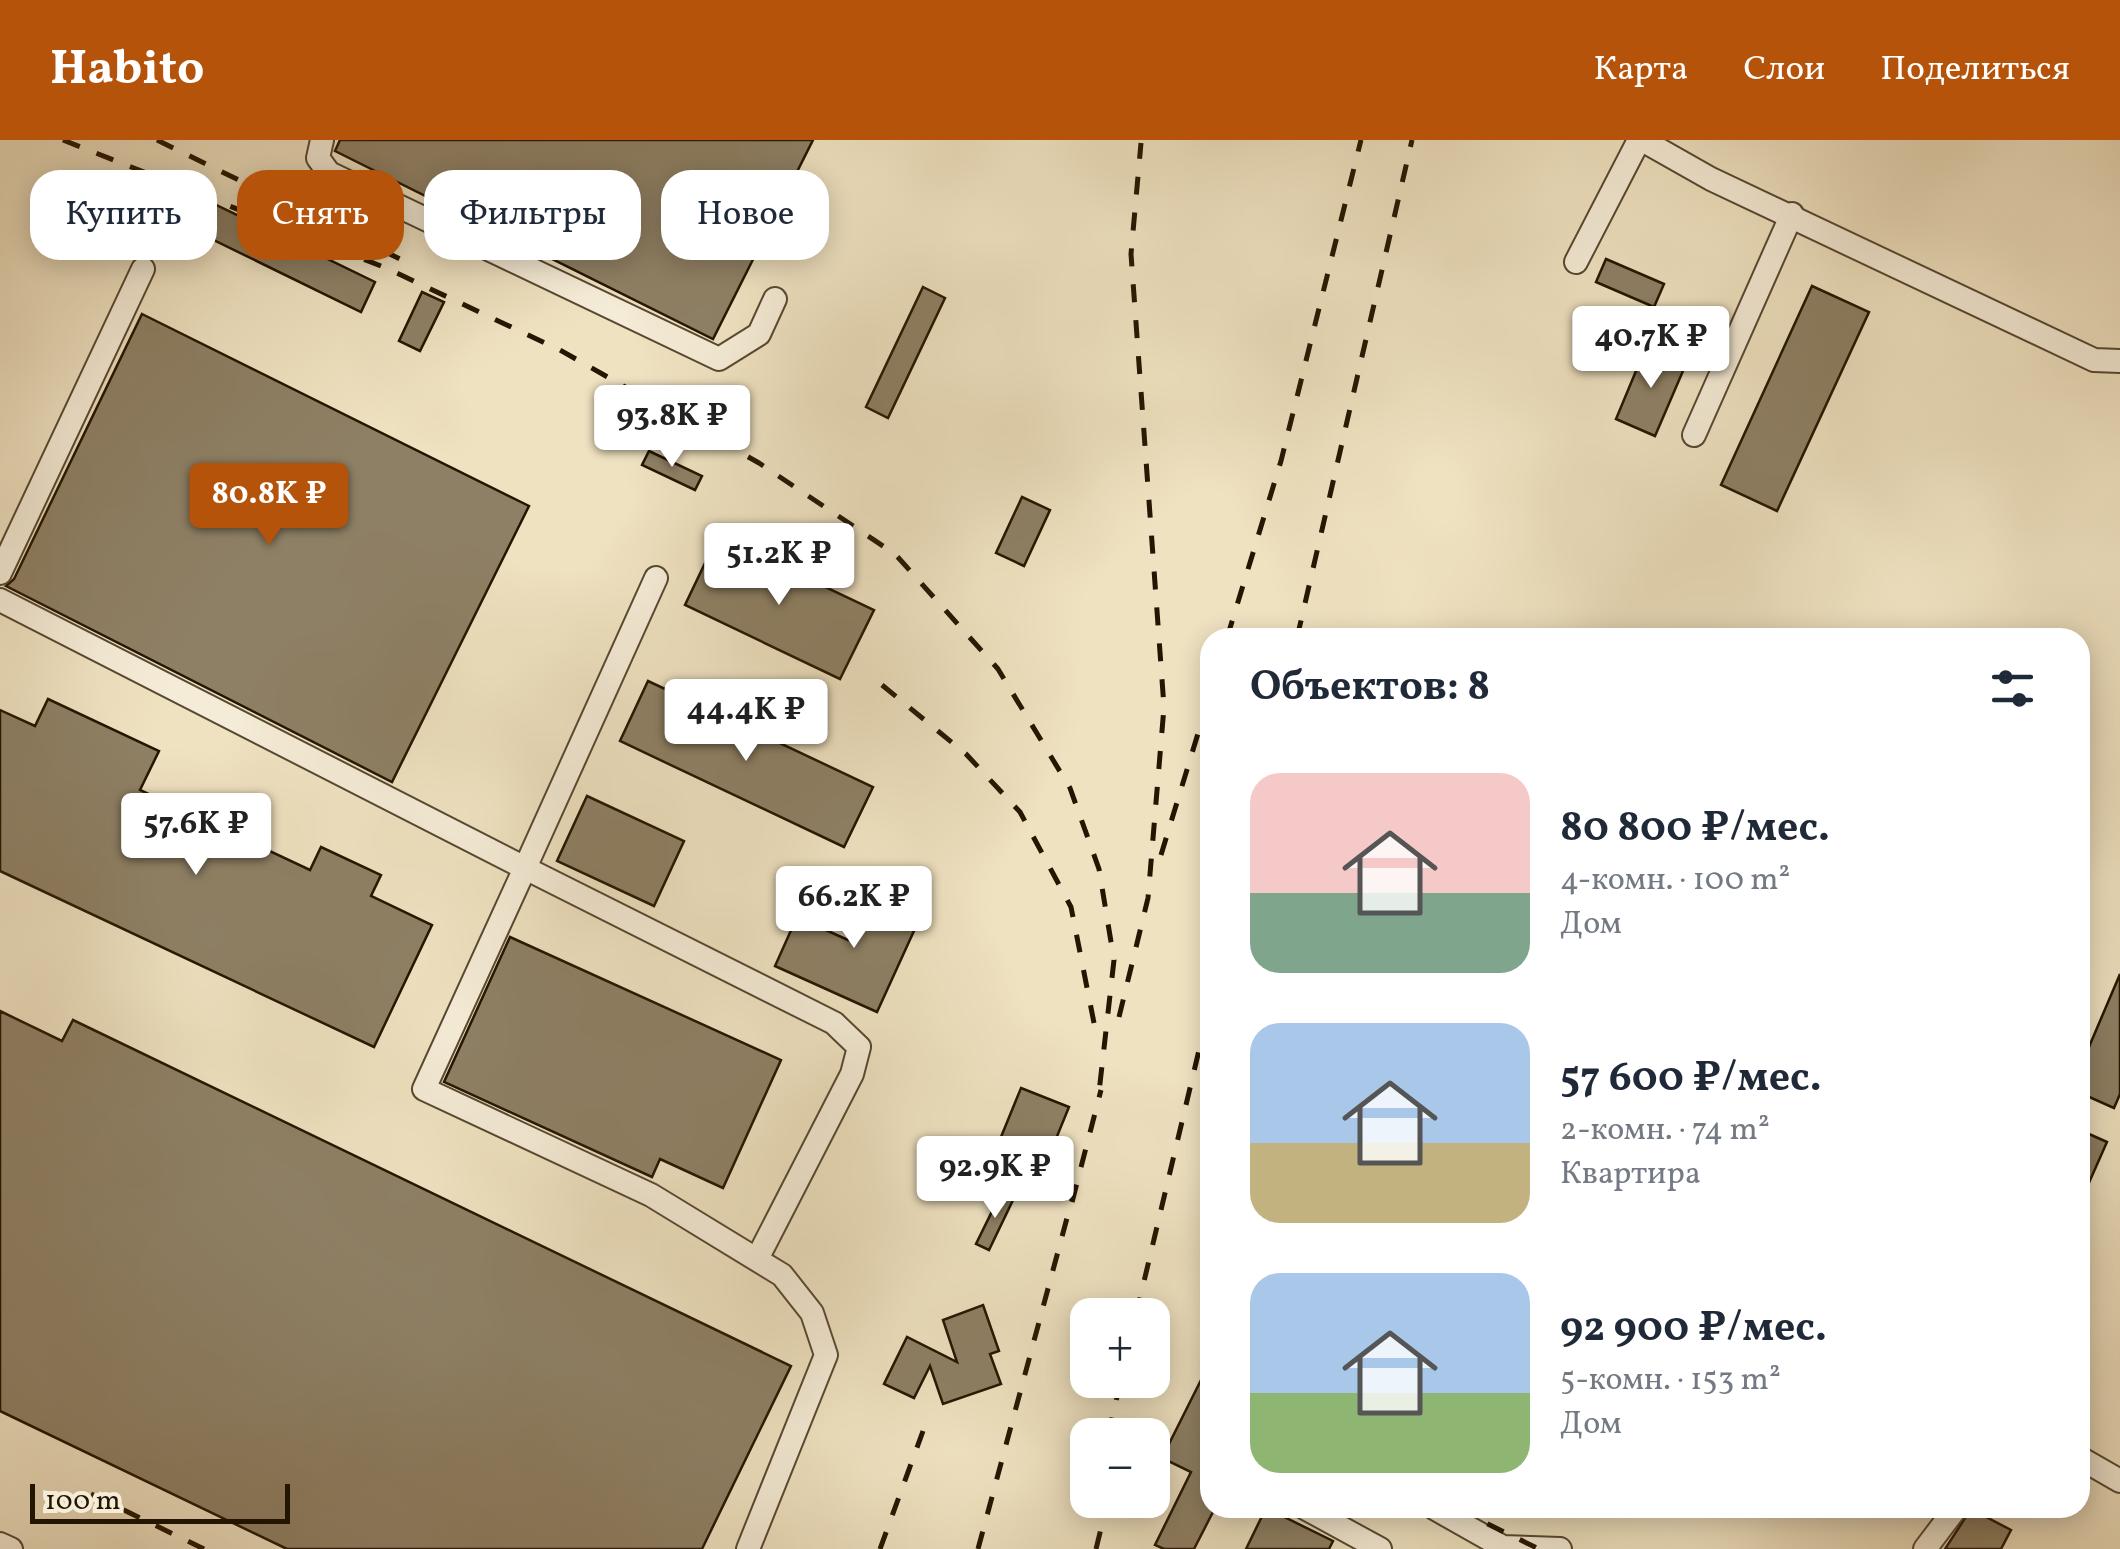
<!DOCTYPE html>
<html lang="ru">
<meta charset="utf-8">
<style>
body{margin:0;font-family:Vollkorn,serif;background:#f6f6f7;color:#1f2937;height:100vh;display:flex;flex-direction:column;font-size:38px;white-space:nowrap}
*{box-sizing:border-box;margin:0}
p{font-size:32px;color:#747a83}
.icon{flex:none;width:55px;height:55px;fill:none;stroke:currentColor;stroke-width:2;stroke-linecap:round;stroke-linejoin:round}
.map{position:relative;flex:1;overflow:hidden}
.sheet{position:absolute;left:1200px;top:488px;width:890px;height:890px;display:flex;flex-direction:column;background:#fff;border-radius:30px;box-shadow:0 5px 25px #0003}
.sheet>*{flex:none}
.top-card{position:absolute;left:30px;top:30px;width:950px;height:90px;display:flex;gap:20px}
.fabs{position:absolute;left:1070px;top:1158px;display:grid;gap:20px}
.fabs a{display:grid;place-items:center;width:100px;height:100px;border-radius:20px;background:#fff;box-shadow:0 5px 25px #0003;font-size:50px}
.scale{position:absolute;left:30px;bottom:25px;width:260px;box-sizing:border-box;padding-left:10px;border:5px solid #241501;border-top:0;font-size:28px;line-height:35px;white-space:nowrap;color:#241501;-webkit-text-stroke:8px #f5ecd7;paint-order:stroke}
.price{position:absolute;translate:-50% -85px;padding:0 22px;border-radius:10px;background:#fff;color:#222;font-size:32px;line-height:65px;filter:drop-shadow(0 2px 5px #0008)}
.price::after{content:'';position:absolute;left:50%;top:60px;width:30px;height:22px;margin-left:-15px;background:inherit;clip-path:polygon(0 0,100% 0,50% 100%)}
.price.current{background:#b45309;color:#fff}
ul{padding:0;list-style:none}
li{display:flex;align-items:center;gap:30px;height:250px;padding:0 50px}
li span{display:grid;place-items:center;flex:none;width:280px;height:200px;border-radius:30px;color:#555}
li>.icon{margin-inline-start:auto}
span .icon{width:120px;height:120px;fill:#fffc;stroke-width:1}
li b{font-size:42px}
h2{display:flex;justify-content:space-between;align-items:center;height:120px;padding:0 50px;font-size:42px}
.pill{padding:0 35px;border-radius:30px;background:#fff;box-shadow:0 5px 25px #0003;font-size:35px;line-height:90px}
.pill.current{background:#b45309;color:#fff}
header{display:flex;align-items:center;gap:60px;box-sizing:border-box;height:140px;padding:0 50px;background:#b45309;color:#fff}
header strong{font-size:48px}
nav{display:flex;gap:55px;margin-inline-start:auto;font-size:35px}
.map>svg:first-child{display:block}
</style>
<header>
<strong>Habito</strong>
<nav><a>Карта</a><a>Слои</a><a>Поделиться</a></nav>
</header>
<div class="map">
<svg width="2120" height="1409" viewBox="0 0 2120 1409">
<rect width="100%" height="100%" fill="#efe2c1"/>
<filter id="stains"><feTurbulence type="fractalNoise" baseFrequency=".002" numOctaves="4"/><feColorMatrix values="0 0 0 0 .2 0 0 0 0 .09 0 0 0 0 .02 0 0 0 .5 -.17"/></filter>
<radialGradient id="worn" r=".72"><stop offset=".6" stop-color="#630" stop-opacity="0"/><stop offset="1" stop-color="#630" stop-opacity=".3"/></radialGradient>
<g fill="#8e8065" stroke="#241501" stroke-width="2.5">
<polygon points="340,0 813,0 713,199 335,11"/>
<polygon points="204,59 375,142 361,172 189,88"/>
<polygon points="1606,119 1664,144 1654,167 1596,142"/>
<polygon points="1812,146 1869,172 1777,371 1721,345"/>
<polygon points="923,147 945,158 888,278 866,267"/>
<polygon points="422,152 444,162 420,211 399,201"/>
<polygon points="142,174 529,366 392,642 6,446 14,439"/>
<polygon points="1646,207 1686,224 1655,296 1616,279"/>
<polygon points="649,311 702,336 695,350 642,325"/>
<polygon points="1022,357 1050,370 1024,426 996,413"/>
<polygon points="718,396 874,470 840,539 685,465"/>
<polygon points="648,541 873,647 844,707 620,601"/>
<polygon points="48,559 159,611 140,650 310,730 321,707 381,735 371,756 432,785 374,907 0,731 0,570 35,586"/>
<polygon points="587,656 684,701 654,766 557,721"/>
<polygon points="872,748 923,771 877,872 775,826 797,777 848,800"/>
<polygon points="510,797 781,920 723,1048 660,1019 652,1037 444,942"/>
<polygon points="2120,834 2120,954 2114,968 2080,953 2080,928"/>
<polygon points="0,871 62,901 73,880 791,1226 702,1409 287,1409 0,1271"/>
<polygon points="1021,948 1069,967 1040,1038 992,1019"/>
<polygon points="2080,990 2107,1002 2080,1063"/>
<polygon points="1001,1053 1014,1058 989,1110 976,1104"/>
<polygon points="983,1165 999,1211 990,1214 1001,1244 943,1264 930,1226 914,1258 884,1244 907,1197 957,1222 943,1180"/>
<polygon points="1210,1222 1210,1368 1215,1368 1194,1409 1164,1409 1155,1405 1191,1332 1162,1318"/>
<polygon points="1266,1368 1333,1401 1329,1409 1246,1409"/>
<polygon points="1971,1369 2011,1390 2001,1409 1945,1409"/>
</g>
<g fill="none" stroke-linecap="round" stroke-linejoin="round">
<g stroke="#574831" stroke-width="26">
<g id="minor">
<polyline points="322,0 318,18 329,33 719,219 759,194 775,159"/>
<polyline points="1642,0 1711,39 2094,220 2120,221"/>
<polyline points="1576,122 1639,0"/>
<polyline points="1694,295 1792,74"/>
<polyline points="0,433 143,129"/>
<polyline points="656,438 525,728 834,883 859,907 852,934 757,1119"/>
<polyline points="0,460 525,728 424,949 651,1055 782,1135 812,1173 826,1215 748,1409"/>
<polyline points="2080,1318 2120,1341"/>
<polyline points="1305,1368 1380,1409"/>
<polyline points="1434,1368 1503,1407 1560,1409"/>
<polyline points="0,1404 11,1409"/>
<polyline points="1925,1409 1956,1368"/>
</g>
</g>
<use href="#minor" stroke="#f5ecd7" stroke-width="22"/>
<g stroke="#241501" stroke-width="5" stroke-dasharray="18 18" stroke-linecap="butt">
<polyline points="63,0 386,128 560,210 759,323 895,414 998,529 1070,648 1099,729 1114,820 1098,961"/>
<polyline points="157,0 404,121"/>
<polyline points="1227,498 1281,321 1361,0"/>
<polyline points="1297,498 1412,0"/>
<polyline points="882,545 966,614 1020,672 1071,767 1097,898"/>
<polyline points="1161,715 1210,554"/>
<polyline points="1119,877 1148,758 1164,567 1131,114 1141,3"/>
<polyline points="1072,1062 1101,950"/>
<polyline points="1136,1175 1210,864"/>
<polyline points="1108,1295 1121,1240"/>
<polyline points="91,1354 204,1409"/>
<polyline points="1455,1368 1539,1409"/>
<polyline points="880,1409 923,1291"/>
<polyline points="978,1409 1074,1052"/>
<polyline points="1096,1409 1108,1360"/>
</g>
</g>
<rect width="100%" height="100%" filter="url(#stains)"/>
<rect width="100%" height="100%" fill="url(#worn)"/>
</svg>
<div class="fabs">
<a>+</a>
<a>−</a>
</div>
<div class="scale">100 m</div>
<b class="price" style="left:1651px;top:251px">40.7K ₽</b>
<b class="price" style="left:672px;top:330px">93.8K ₽</b>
<b class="price current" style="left:269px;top:408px">80.8K ₽</b>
<b class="price" style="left:779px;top:468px">51.2K ₽</b>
<b class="price" style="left:746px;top:624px">44.4K ₽</b>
<b class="price" style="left:196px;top:738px">57.6K ₽</b>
<b class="price" style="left:854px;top:811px">66.2K ₽</b>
<b class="price" style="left:995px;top:1081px">92.9K ₽</b>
<div class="top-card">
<a class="pill">Купить</a>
<a class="pill current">Снять</a>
<a class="pill">Фильтры</a>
<a class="pill">Новое</a>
</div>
<section class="sheet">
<h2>Объектов: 8<svg class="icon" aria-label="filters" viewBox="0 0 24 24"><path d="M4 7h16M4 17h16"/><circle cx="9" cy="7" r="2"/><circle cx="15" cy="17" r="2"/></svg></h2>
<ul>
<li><span style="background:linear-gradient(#f6c9c9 60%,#7fa58c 0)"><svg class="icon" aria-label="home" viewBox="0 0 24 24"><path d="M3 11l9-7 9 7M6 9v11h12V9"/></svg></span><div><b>80 800 ₽/мес.</b><p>4-комн. · 100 m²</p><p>Дом</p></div></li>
<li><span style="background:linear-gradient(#a9c7e8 60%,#c2b280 0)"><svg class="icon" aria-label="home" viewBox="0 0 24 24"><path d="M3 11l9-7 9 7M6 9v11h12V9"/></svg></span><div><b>57 600 ₽/мес.</b><p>2-комн. · 74 m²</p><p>Квартира</p></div></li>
<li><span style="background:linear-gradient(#a9c7e8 60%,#8fb573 0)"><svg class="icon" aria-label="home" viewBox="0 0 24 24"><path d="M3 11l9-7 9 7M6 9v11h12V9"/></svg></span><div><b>92 900 ₽/мес.</b><p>5-комн. · 153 m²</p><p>Дом</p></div></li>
</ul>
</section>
</div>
